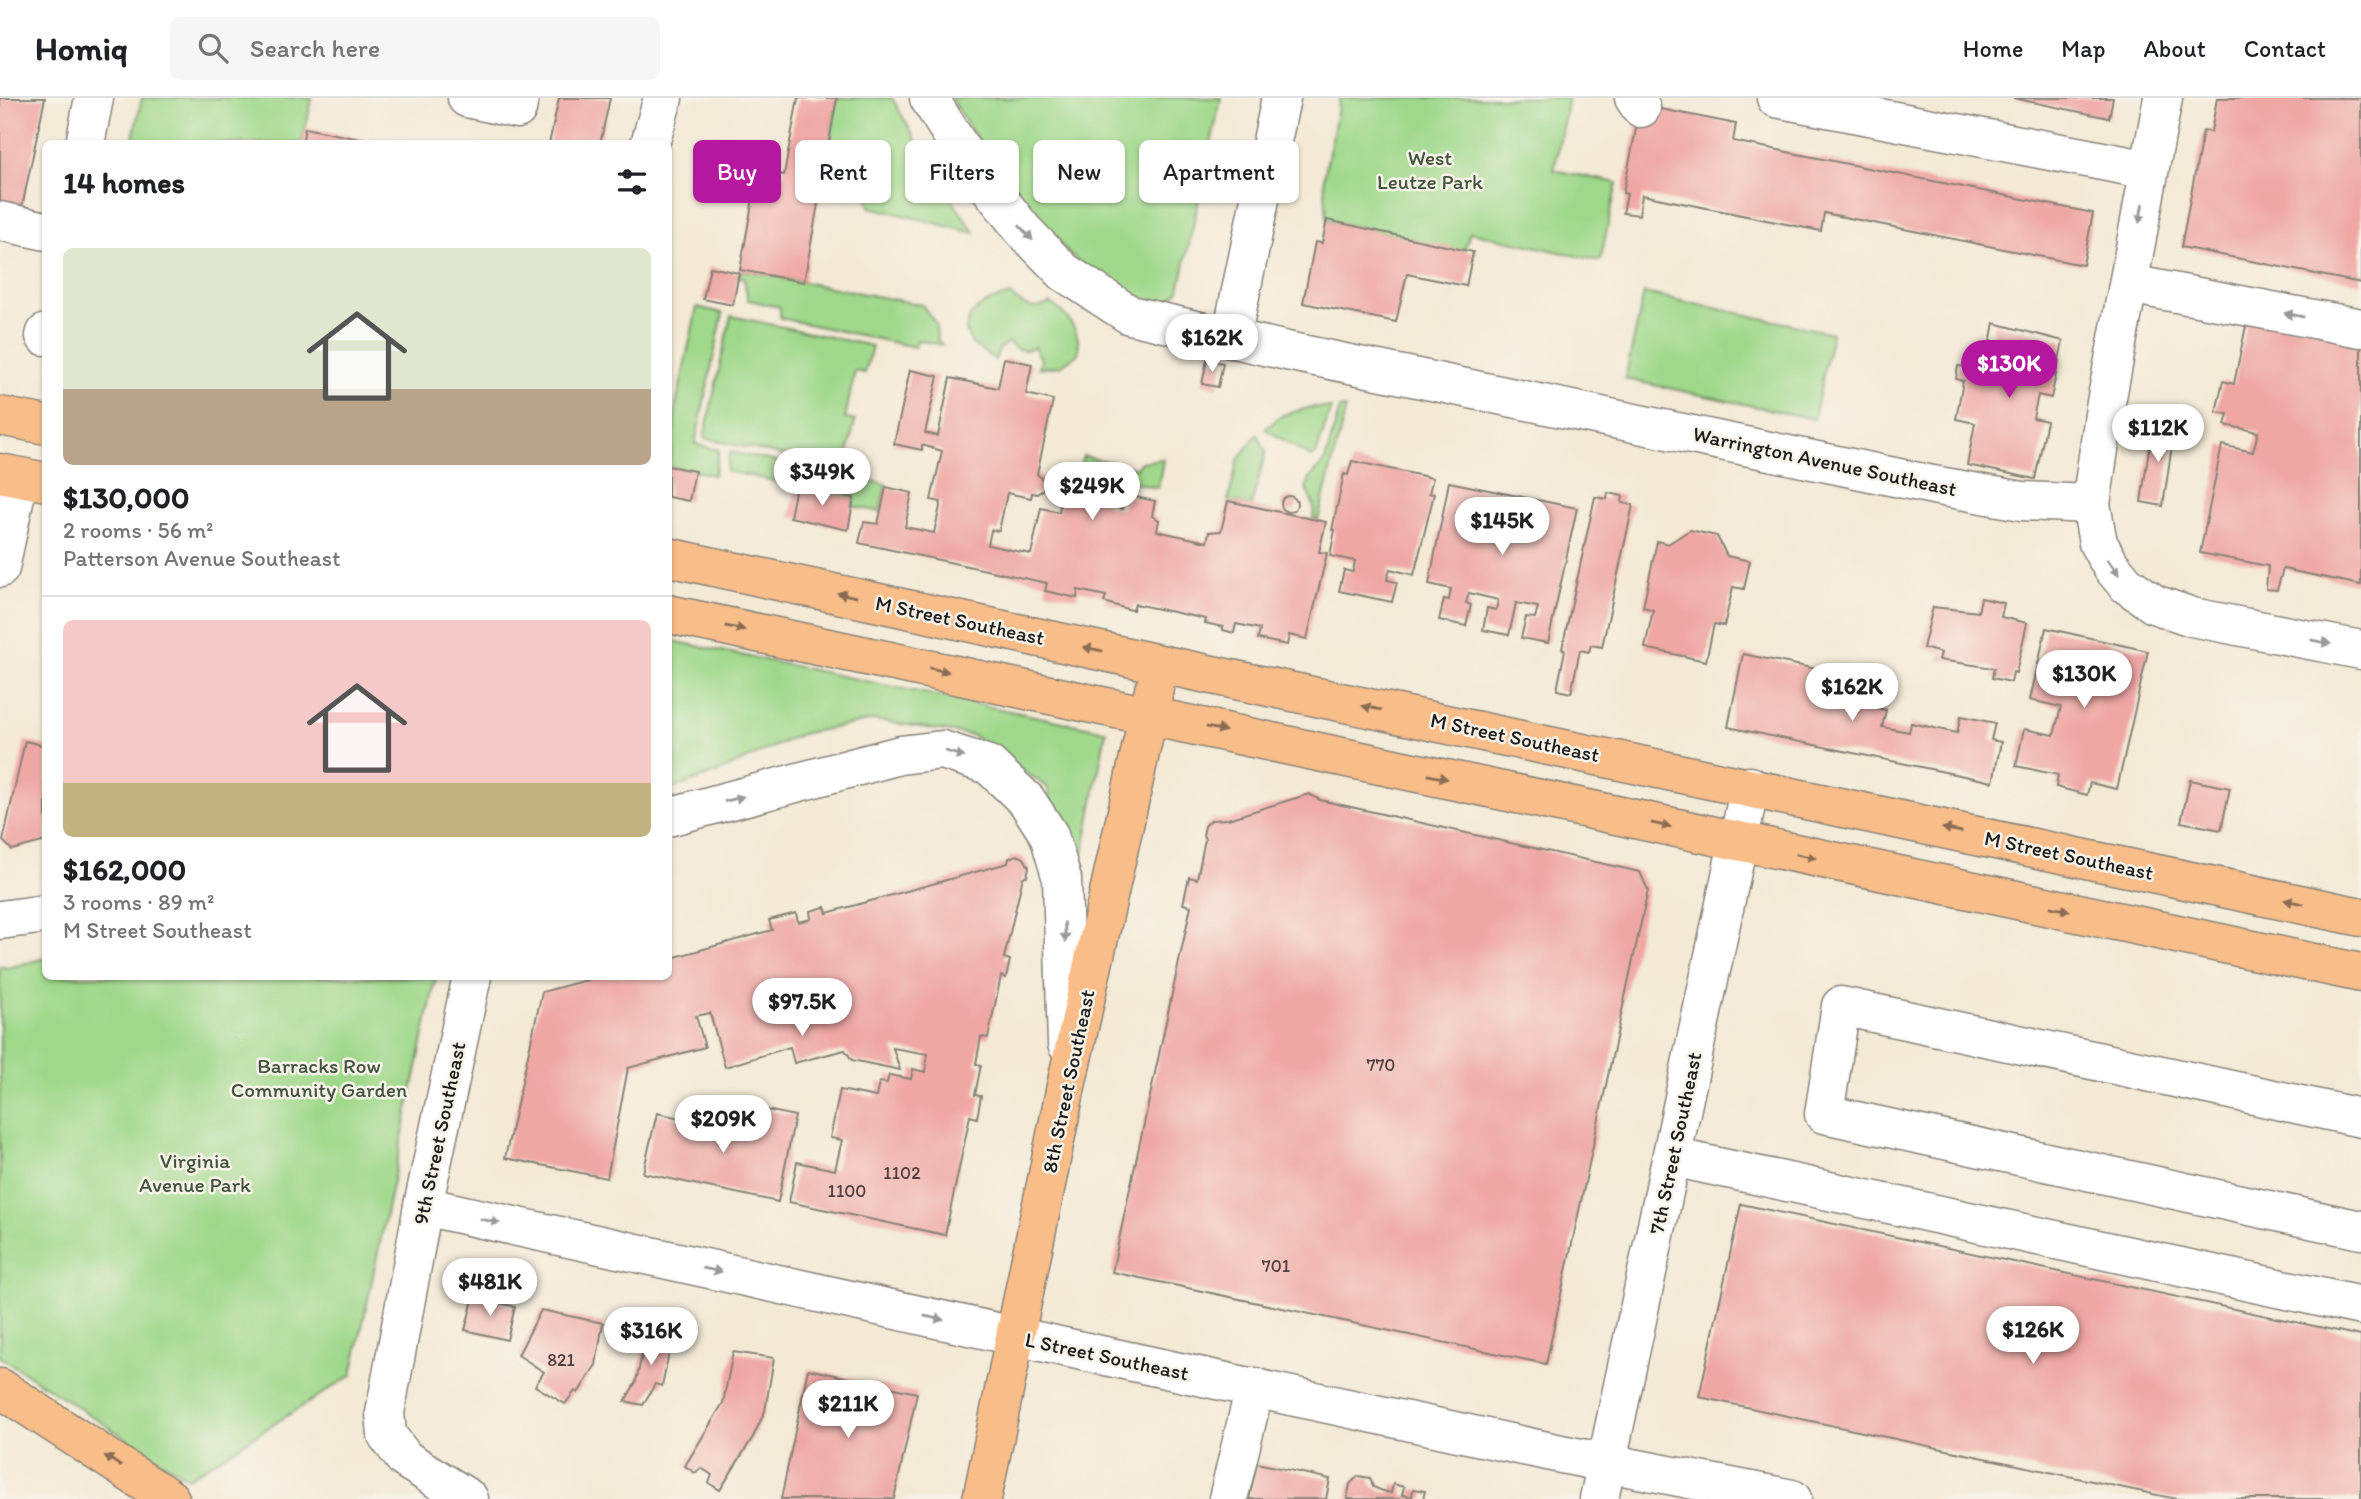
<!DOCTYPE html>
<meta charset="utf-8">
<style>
body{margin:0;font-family:Itim,sans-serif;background:#f6f6f6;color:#202124;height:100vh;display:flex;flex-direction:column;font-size:26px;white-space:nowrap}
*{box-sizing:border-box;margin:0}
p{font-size:23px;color:#757577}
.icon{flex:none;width:38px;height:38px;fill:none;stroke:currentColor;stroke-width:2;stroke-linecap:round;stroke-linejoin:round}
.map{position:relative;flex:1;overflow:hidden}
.panel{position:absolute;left:42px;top:42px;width:630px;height:840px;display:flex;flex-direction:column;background:#fff;border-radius:10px;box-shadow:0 2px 5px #0004}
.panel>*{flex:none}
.top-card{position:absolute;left:693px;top:42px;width:665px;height:63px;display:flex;gap:14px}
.price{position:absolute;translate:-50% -60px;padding:0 16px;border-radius:24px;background:#fff;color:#222;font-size:23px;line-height:46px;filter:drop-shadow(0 2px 4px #0008)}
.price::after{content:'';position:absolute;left:50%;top:42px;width:21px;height:16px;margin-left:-10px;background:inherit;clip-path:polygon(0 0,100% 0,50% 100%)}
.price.active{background:#b5179e;color:#fff}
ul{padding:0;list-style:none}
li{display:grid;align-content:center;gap:14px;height:371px;padding:0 21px}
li+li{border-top:2px solid #e0e0e0}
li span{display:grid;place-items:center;height:217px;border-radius:10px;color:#555}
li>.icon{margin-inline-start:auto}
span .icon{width:126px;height:126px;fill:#fffc;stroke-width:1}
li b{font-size:30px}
h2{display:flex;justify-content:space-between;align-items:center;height:84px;padding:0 21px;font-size:30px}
.pill{padding:0 24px;border-radius:10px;background:#fff;box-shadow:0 2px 5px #0004;font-size:24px;line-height:63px}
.pill.active{background:#b5179e;color:#fff}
header{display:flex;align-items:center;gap:42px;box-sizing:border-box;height:98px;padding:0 35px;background:#fff;border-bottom:2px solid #e0e0e0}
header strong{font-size:33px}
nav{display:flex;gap:38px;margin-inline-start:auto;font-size:24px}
.search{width:490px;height:63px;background:#f6f6f6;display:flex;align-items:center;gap:18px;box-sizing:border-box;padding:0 24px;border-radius:10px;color:#757577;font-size:26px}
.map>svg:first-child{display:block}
</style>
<header>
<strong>Homiq</strong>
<div class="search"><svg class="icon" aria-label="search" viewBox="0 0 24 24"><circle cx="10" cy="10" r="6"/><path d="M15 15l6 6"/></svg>Search here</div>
<nav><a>Home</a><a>Map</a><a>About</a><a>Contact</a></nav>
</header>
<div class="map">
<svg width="2361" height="1401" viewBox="0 0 2361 1401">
<rect width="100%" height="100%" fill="#f7f3e8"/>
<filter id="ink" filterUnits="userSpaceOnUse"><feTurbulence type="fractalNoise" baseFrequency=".0143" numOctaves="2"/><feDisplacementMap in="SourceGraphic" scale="14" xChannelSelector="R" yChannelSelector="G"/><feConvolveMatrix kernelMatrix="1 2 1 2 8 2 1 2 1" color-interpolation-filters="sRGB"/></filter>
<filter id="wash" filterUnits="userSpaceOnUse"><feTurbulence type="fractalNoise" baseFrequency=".00686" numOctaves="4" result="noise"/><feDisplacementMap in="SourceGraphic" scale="28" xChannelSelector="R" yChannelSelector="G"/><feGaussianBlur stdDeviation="1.57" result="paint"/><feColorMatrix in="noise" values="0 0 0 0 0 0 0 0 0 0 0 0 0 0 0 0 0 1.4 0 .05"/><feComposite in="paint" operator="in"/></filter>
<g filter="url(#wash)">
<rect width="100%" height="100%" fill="#f3e9d5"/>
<g fill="#9fd88a" stroke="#5e7a53" stroke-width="2">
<polygon points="142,0 312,0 302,45 138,46 132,44"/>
<path d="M837,0h55l52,91 31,44 -105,-26c-8,-35 -12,-32 -46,-38z"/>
<path d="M951,0h270l-42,192 -15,17c-96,-23 -164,-130 -213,-209z"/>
<polygon points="1340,0 1568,0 1554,72 1617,85 1600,163 1470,134 1464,153 1327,122 1324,79"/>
<polygon points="740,172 922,207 936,226 937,241 942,247 917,242 915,249 780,220 780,209 748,202 744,180 739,179"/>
<polygon points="1644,195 1832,235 1814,321 1625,281"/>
<path d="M1011,197c12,12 23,17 39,8 17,11 32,29 28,51l-18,12 -21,2 2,-9 -7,-12c-9,6 -19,3 -26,-5l-9,7 -4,11 -23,-16 -6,-13c1,-23 25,-32 45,-36z"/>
<polygon points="697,209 723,215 695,346 719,352 714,377 669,368 676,308"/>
<polygon points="731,218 872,248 865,275 855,273 845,320 855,323 844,371 704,340"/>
<polygon points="1312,309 1331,310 1316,357 1311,359 1265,331 1283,317"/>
<polygon points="1340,310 1346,310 1318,422 1313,421 1314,408 1306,391 1310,380 1325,363"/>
<polygon points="1257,336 1266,353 1251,408 1228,403 1238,362"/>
<polygon points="730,354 886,386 880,414 852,408 854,400 726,373"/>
<polygon points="1083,358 1136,370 1141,364 1163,361 1158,390 1084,374 1080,368"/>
<polygon points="668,542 1106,633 1077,789 1047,689 972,637 875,622 801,636 719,674 669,692"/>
<polygon points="45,860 46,878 436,879 352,1277 188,1380 0,1259 0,868 7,870"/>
</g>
<g id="blocks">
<g fill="#efa7a4">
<polygon points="0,0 45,0 22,109 0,104"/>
<polygon points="559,0 610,0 600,46 549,46"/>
<polygon points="798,0 837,0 804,184 740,172 754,95 722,89 727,66 784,77"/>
<polygon points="2013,0 2113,0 2109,20"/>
<polygon points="2217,0 2361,0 2361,185 2181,149 2203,33 2211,34"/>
<polygon points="1641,7 1736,26 1733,43 2093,115 2083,167 1824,115 1821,133 1642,97 1639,117 1623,115 1627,96 1623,95"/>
<polygon points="305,30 375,44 375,46 302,46"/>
<polygon points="1327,122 1473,154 1466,188 1407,176 1396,224 1303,205 1315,144 1322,145"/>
<polygon points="710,169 739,175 733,207 703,201"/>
<polygon points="2248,218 2361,240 2361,487 2283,471 2277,492 2266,491 2268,468 2200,455 2222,347 2253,354 2258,334 2225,327 2228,316 2216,314 2223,283 2234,286"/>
<polygon points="1994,225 2063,243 2051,300 2038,297 2033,320 2047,323 2035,381 1967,367 1975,325 1956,321 1963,283 1956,281 1958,268 1985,270"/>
<polygon points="1004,260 1032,266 1026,296 1053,302 1037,376 1045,384 1043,392 1037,396 1032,395 1031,400 1007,395 999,433 991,432 988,447 1031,456 1041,410 1059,414 1064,384 1092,390 1091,395 1109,399 1107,408 1122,411 1126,397 1155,403 1152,418 1159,422 1157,433 1207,444 1209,434 1221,433 1228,403 1326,424 1319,454 1327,455 1307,541 1289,537 1287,547 1258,541 1260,531 1236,526 1234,535 1223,532 1223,529 1205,525 1206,521 1135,506 1133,512 1127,511 1104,504 1106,498 1078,492 1077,500 1045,493 1047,485 859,445 864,424 878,426 886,389 912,395 905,429 934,435 941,404 931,402 942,353 922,347 922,352 894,346 910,272 938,278 925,335 938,338 950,280 998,290"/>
<polygon points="1207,262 1223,265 1218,289 1202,286"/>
<polygon points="2153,324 2175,327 2163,408 2141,404"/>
<polygon points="1352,363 1433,380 1429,395 1434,396 1414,477 1390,471 1387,482 1397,484 1392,504 1339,493 1344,472 1353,474 1355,463 1330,458 1335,432 1332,432 1344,376 1348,377"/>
<polygon points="668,368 695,373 689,403 668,399"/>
<polygon points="1449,384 1577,410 1548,545 1521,540 1526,519 1535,520 1538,509 1516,505 1509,537 1483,532 1487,510 1496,512 1498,502 1469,495 1466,505 1471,507 1466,528 1439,522 1444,501 1449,502 1451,491 1429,486"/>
<polygon points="796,388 854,400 848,432 790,419"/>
<polygon points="1608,395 1623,398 1622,405 1633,407 1602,549 1591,547 1589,554 1580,552 1571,595 1557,592 1565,552 1562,551 1595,399 1607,401"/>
<circle cx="1289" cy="406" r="8"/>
<polygon points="1690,432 1717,438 1727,458 1750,463 1744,491 1733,489 1724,528 1714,526 1706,563 1645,550 1653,512 1643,509 1657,443 1668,446"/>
<polygon points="1981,500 2004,505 2001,519 2027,525 2016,575 2013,574 2011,584 1992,580 1994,570 1939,562 1941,555 1923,550 1933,509 1978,514"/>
<polygon points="2046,530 2148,553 2117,691 2090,685 2087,697 2056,689 2058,677 2016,668 2024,631 2054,637 2061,609 2030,602"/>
<polygon points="1743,556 1816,571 1811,590 1826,593 1824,599 1886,612 1882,629 1909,634 1911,625 1957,635 1961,618 1995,625 1991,642 2001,644 1993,684 1728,629"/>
<polygon points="25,643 46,648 46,743 12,752 3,743"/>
<polygon points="2190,682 2230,690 2221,732 2181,724"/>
<polygon points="1309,696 1320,702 1640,774 1648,792 1546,1266 1112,1174 1191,808 1183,806 1189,779 1197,781 1205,741 1203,737 1205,728 1211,722 1228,721"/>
<polygon points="1017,757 1024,760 1029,769 1027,778 1023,779 1004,860 1010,862 1006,880 1001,878 988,940 981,939 976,966 981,967 975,997 981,998 977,1020 970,1018 945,1137 789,1104 797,1064 835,1072 842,1042 830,1040 840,992 876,999 879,984 887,985 889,977 911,981 913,971 925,974 928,956 893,950 900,972 852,962 845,952 794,965 790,949 725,969 710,915 696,918 705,949 628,970 607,1080 505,1060 542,894 601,878 668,878 668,861 772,832 769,822 796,815 798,824 811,821 810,813 825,809 827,815 1008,765 1009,760"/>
<polygon points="762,1011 795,1018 778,1104 643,1075 657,1015 757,1037"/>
<polygon points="1741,1106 2361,1238 2361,1401 2176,1401 1699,1299"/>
<polygon points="474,1198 515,1209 507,1242 465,1232"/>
<polygon points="541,1212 603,1225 596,1267 578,1295 575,1293 565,1306 535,1288 544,1274 518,1257"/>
<polygon points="647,1234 672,1240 662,1288 655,1286 643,1307 625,1303 636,1284"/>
<polygon points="733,1254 774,1260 765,1313 753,1339 720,1392 709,1385 712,1377 701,1370 695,1375 685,1368 723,1305"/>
<polygon points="808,1271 917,1295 894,1401 781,1401"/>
<polygon points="1257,1365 1330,1381 1326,1401 1249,1401"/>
<polygon points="1358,1378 1370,1380 1373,1389 1383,1393 1391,1395 1393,1386 1404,1389 1402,1397 1412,1399 1413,1391 1425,1393 1423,1401 1347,1401 1350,1386"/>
</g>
</g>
</g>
<g filter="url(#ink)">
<use href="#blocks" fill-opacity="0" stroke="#888278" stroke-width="2"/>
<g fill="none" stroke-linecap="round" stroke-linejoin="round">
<g stroke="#888278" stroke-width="41">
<g id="minor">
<polyline points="467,0 517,11 519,0"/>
<polyline points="929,0 965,58 1023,132 1064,174 1130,217 1287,253 1933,387 2022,403 2091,406"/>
<polyline points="1634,0 1641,10"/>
<polyline points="1776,0 2149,72"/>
<polyline points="2163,0 2105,310 2091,406 2098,445 2111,468 2126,486 2154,506 2192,519 2361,552"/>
<polyline points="85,46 94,0"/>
<polyline points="650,46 663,0"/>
<polyline points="0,123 46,133"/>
<polyline points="2129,186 2361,230"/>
<polyline points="45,238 46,235"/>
<polyline points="1231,241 1281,0"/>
<polyline points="0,470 19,379"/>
<polyline points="668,719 900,657 942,652 989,667 1027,703 1049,737 1062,781 1067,946"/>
<polyline points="0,822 46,816"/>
<polyline points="2361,1020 1841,908 1824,1016 2361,1132"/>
<polyline points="1672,1059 2361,1208"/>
<polyline points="423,1108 1096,1256 1561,1356 1792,1401"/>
<polyline points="469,1401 405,1361 387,1337 385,1315 423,1108 472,878"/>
<polyline points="1228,1401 1255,1289"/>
<polyline points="1599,1401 1750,688"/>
</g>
</g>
<g stroke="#888278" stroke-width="41">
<g id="major">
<polyline points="0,318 46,327"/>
<polyline points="0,375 46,384"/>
<polyline points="668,459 1160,566 2361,819"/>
<polyline points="668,516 2361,875"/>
<polyline points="982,1401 1066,988 1154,592"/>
</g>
</g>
<g stroke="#888278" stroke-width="41">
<polyline id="highway" points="0,1290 170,1401"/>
</g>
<use href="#minor" stroke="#fff" stroke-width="38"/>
<use href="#major" stroke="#f8bd89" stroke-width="38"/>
<use href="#highway" stroke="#f8bd89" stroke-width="38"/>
</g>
<defs><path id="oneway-solid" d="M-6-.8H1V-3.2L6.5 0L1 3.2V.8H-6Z" transform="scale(1.75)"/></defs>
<g fill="#999">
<use href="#oneway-solid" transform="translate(2141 115) rotate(100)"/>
<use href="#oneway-solid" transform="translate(1026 135) rotate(47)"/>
<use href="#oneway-solid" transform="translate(2294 217) rotate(-169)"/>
<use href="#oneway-solid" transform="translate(2113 469) rotate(54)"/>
<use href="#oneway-solid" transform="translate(2321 544) rotate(11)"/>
<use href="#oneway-solid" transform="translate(955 656) rotate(18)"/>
<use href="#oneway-solid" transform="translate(734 701) rotate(-15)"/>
<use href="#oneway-solid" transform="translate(1065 834) rotate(87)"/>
<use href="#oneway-solid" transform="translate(490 1123) rotate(12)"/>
<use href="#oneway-solid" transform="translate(712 1172) rotate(12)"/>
<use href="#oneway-solid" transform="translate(934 1220) rotate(12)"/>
</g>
<g fill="#8a6c52">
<use href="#oneway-solid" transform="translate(847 497) rotate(-168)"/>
<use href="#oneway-solid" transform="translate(735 530) rotate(12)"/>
<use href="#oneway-solid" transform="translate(1093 551) rotate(-168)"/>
<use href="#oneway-solid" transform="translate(939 572) rotate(12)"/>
<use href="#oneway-solid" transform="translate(1372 610) rotate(-168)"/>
<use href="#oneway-solid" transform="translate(1216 631) rotate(12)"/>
<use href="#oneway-solid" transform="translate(1438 679) rotate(12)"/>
<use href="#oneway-solid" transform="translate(1661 727) rotate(12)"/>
<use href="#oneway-solid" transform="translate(1952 732) rotate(-168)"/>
<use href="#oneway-solid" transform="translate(1806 758) rotate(12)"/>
<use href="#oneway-solid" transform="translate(2294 804) rotate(-168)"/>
<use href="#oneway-solid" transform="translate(2060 811) rotate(12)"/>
<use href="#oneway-solid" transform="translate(113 1363) rotate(-146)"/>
</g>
</g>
<g text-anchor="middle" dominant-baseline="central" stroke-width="5" stroke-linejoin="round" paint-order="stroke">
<g font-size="18" fill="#513f3e">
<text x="1381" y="967">770</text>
<text x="902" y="1075">1102</text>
<text x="847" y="1093">1100</text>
<text x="1276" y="1168">701</text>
<text x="561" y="1262">821</text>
</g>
<g font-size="21" fill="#43543d" stroke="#f7f3e8">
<text x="1430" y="59">West<tspan x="1430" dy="24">Leutze Park</tspan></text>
<text x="319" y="967">Barracks Row<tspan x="319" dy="24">Community Garden</tspan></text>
<text x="195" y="1062">Virginia<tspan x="195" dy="24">Avenue Park</tspan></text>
</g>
<g font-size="21" fill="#1c1c1c" stroke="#f7f3e8">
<text transform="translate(1825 363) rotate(12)">Warrington Avenue Southeast</text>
<text transform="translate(960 522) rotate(12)">M Street Southeast</text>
<text transform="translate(1515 639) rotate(12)">M Street Southeast</text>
<text transform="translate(2069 757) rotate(12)">M Street Southeast</text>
<text transform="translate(1068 983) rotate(-78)">8th Street Southeast</text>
<text transform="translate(439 1035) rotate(-78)">9th Street Southeast</text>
<text transform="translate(1675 1045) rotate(-78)">7th Street Southeast</text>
<text transform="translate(1107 1258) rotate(12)">L Street Southeast</text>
</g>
</g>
</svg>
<b class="price" style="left:1212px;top:276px">$162K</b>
<b class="price active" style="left:2009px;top:302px">$130K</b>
<b class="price" style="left:2158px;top:366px">$112K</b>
<b class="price" style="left:822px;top:410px">$349K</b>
<b class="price" style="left:1092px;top:424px">$249K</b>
<b class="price" style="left:1502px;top:459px">$145K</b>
<b class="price" style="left:2084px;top:612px">$130K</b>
<b class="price" style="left:1852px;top:625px">$162K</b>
<b class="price" style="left:802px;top:940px">$97.5K</b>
<b class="price" style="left:723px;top:1057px">$209K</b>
<b class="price" style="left:490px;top:1220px">$481K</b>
<b class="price" style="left:2033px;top:1268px">$126K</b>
<b class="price" style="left:651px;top:1269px">$316K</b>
<b class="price" style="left:848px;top:1342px">$211K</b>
<div class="top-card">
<a class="pill active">Buy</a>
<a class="pill">Rent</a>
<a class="pill">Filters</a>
<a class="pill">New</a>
<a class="pill">Apartment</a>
</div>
<section class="panel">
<h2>14 homes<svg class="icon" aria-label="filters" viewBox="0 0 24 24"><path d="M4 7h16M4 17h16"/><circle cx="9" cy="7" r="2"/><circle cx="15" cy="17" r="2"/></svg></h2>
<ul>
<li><span style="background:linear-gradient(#dfe7d0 65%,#b9a48a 0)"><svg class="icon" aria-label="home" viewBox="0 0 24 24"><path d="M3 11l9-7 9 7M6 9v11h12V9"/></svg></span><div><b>$130,000</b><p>2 rooms · 56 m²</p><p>Patterson Avenue Southeast</p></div></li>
<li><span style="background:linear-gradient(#f6c9c9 75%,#c2b280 0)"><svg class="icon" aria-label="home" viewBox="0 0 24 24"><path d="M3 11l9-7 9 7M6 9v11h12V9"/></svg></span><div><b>$162,000</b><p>3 rooms · 89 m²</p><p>M Street Southeast</p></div></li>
</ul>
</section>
</div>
